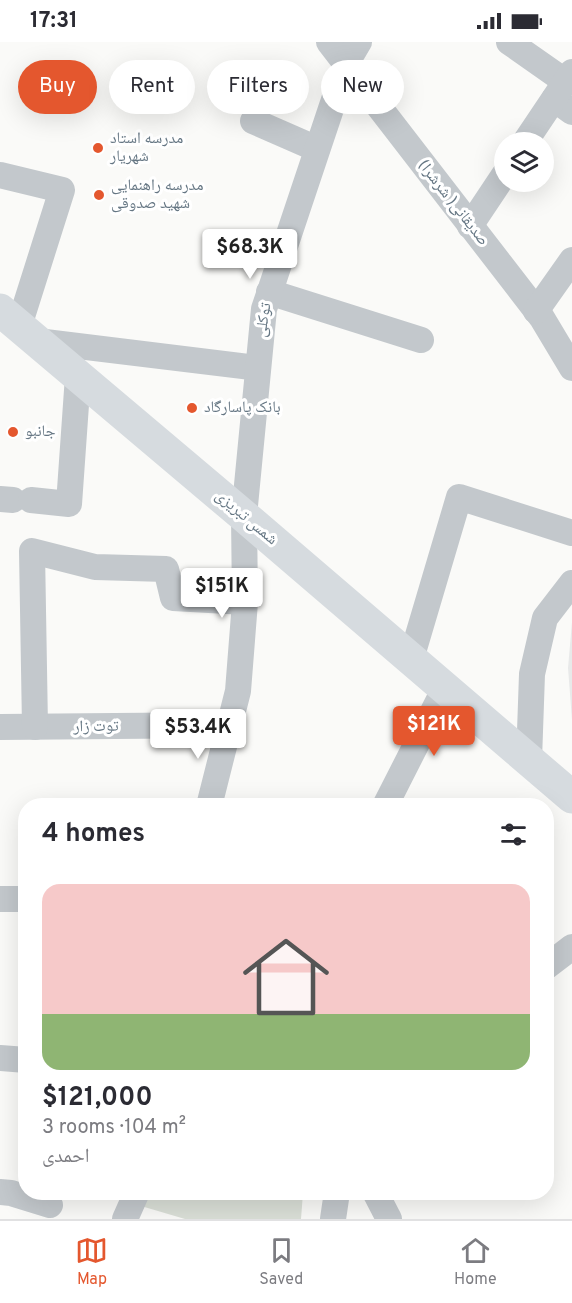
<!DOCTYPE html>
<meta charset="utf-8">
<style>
body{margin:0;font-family:Overpass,"Noto Naskh Arabic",sans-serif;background:#f2f2f3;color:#2b2b33;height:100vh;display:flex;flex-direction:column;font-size:22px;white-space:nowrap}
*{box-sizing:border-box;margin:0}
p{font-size:20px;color:#7c7c81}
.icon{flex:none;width:33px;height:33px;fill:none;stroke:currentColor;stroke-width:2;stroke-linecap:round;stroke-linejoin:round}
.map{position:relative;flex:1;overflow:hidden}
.panel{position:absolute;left:18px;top:756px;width:536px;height:402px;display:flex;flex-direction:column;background:#fff;border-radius:24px;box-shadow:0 6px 24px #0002}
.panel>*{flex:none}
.guide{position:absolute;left:18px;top:18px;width:537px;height:54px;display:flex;gap:12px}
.buttons{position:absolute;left:494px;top:90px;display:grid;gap:12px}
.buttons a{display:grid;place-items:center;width:60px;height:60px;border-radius:50%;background:#fff;box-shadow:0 6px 24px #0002;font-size:30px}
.price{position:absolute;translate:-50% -51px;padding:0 14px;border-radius:6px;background:#fff;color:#222;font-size:20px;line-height:39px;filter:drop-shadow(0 2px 3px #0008)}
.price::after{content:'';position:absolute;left:50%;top:36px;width:18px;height:14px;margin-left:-9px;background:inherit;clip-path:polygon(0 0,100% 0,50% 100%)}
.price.on{background:#e4572e;color:#fff}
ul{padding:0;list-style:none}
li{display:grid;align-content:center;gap:12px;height:318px;padding:0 24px}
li+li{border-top:2px solid #e1e1e2}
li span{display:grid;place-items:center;height:186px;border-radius:18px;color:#555}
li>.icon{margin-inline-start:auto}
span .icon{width:108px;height:108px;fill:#fffc;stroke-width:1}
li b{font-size:26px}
h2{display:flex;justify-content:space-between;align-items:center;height:72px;padding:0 24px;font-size:26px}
.pill{padding:0 21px;border-radius:27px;background:#fff;box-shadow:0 6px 24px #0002;font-size:21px;line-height:54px}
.pill.on{background:#e4572e;color:#fff}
.status{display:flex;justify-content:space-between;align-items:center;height:42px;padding:0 30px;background:#fff;direction:ltr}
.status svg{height:16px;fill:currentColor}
.tab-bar{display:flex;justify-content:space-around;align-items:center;height:84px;border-top:2px solid #e1e1e2;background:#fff;font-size:16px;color:#7c7c81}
.tab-bar a{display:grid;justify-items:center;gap:3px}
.tab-bar .on{color:#e4572e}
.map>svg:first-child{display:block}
</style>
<div class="status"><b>17:31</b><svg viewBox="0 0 49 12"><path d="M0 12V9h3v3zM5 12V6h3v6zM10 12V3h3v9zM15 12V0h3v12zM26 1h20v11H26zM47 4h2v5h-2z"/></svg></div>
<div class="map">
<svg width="572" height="1177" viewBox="0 0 572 1177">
<rect width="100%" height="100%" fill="#fafaf8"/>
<polygon fill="#e8e9e9" points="572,580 572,678 568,626"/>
<polygon fill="#dadfd7" points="147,1151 303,1151 301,1177 185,1177 141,1164"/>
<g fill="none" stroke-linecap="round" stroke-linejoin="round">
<g stroke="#c3c8cc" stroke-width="26">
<polyline points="329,0 542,276 572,326"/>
<polyline points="509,0 566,40"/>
<polyline points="554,57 572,70"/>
<polyline points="253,79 317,107"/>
<polyline points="525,100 572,30"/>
<polyline points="0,133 62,148 19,284"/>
<polyline points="470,184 504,133"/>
<polyline points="269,250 421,298"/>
<polyline points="536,269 572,218"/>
<polyline points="37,299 258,326"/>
<polyline points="0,457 13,458"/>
<polyline points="31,458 69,462 78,334"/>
<polyline points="411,617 459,455 572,491"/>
<polyline points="0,685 229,683"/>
<polyline points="35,685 32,509 95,525 166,527 173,556 245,560"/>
<polyline points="529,718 532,632 545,576 572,541"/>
<polyline points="209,764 238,649 245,560 244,474 264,267 346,22 359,0"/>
<polyline points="385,764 445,646"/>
<polyline points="0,857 26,857"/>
<polyline points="546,925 572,905"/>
<polyline points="0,1016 26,1018"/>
<polyline points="0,1150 11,1151 50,1163"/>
<polyline points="375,1150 389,1177"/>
<polyline points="125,1177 137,1150"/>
<polyline points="333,1177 337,1150"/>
</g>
<polyline stroke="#d6dbdf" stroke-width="33" points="0,268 244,474 572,755"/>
</g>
<g fill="#e4572e" stroke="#fff" stroke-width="2">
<circle cx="98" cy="106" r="6"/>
<circle cx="99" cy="153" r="6"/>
<circle cx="192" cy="366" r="6"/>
<circle cx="13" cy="390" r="6"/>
</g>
<g text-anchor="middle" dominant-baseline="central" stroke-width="6" stroke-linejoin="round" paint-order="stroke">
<g font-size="16" fill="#657683" stroke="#fff" text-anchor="start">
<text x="110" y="97">مدرسه استاد<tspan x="110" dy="18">شهریار</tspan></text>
<text x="111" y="144">مدرسه راهنمایی<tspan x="111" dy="18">شهید صدوقی</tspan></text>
<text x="204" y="366">بانک پاسارگاد</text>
<text x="25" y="390">جانبو</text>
</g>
<g font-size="16" fill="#657683" stroke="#fff">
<text transform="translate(453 161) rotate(52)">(شرشرا )صدیقانی</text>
<text transform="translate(264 278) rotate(-81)">توکلی</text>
<text transform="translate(246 476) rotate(40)">شمس تبریزی</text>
<text transform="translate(96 685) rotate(-1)">توت زار</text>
</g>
</g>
</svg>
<div class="buttons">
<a><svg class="icon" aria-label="layers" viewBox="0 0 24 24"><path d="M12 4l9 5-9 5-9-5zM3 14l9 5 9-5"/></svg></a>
</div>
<b class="price" style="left:250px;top:238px">$68.3K</b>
<b class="price" style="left:222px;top:577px">$151K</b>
<b class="price on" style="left:434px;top:715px">$121K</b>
<b class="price" style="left:198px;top:718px">$53.4K</b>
<div class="guide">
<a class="pill on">Buy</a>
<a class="pill">Rent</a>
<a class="pill">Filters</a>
<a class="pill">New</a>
</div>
<section class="panel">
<h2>4 homes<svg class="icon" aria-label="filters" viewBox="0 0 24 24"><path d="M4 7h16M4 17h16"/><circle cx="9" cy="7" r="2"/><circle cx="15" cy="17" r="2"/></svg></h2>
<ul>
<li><span style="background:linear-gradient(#f6c9c9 70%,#8fb573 0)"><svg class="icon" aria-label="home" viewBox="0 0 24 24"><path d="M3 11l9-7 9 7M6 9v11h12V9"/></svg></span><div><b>$121,000</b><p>3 rooms · 104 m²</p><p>احمدی</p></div></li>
</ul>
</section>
</div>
<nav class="tab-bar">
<a class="on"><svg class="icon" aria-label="map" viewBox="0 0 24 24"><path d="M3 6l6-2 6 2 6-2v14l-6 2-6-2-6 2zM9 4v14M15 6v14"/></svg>Map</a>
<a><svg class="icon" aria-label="saved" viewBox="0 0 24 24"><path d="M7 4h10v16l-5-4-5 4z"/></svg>Saved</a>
<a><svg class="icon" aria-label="home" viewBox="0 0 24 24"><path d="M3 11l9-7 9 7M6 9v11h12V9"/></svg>Home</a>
</nav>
